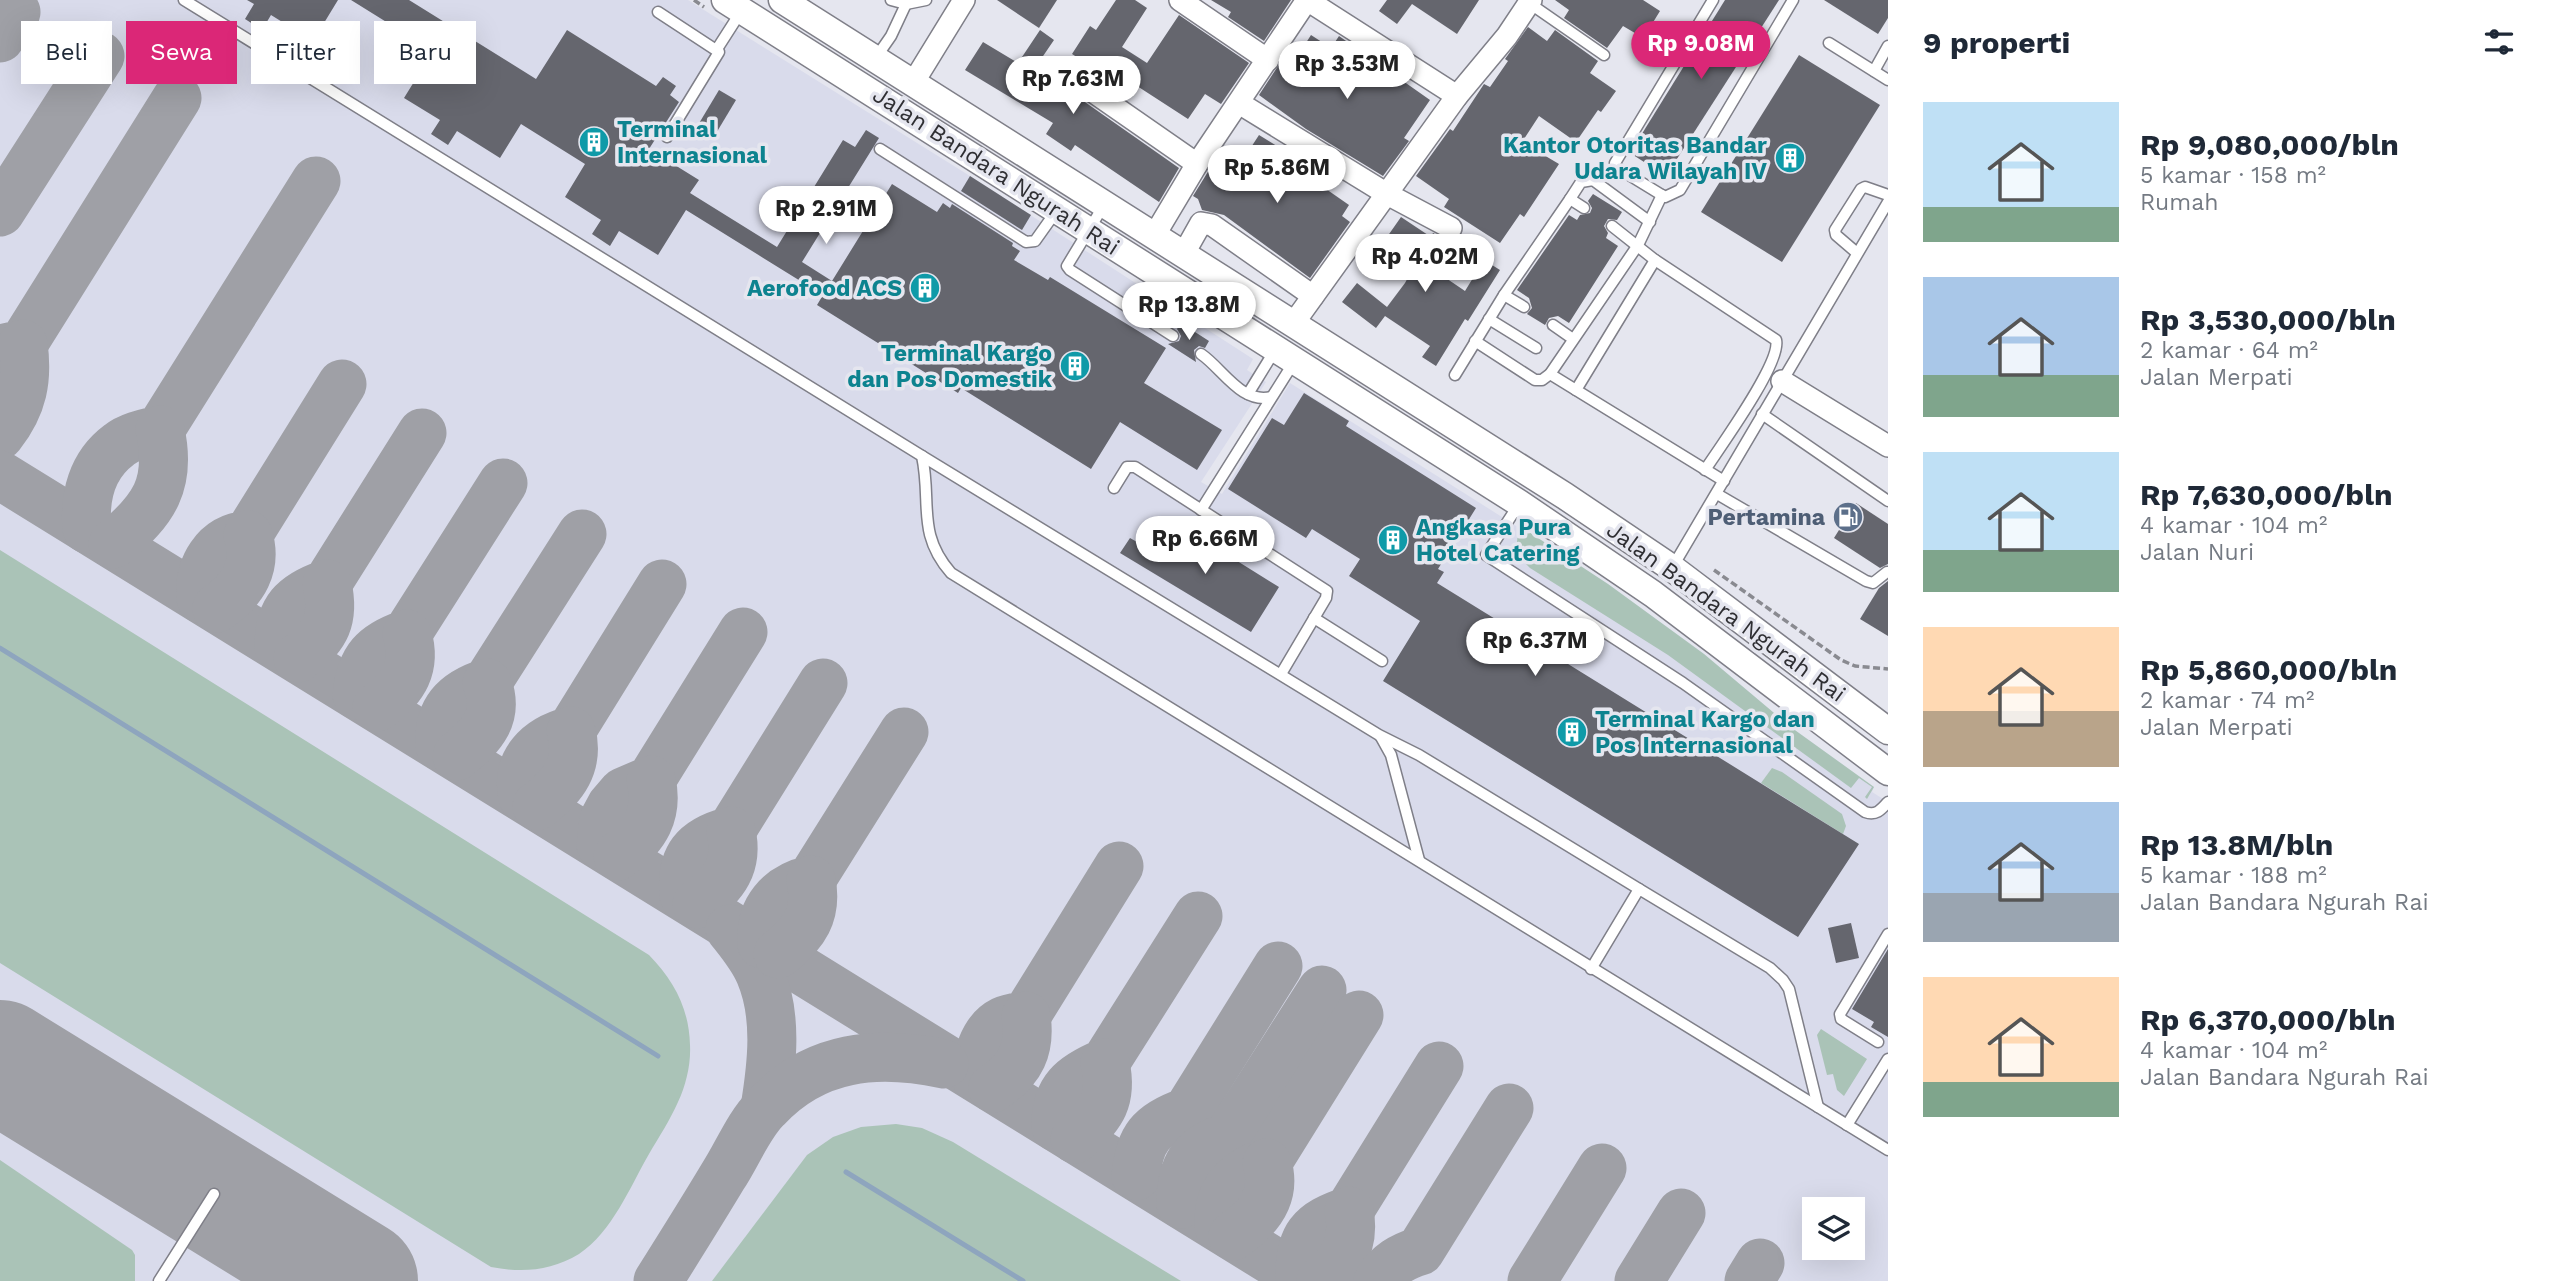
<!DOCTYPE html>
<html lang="id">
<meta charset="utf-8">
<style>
body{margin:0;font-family:"Work Sans",sans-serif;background:#f2f2f3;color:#1f2937;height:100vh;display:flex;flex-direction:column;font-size:26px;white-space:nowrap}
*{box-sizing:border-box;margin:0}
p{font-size:23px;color:#747a83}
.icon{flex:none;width:38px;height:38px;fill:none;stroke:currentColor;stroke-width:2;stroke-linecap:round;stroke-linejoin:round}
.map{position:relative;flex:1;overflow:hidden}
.panel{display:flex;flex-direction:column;background:#fff;width:665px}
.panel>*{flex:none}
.banner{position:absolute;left:21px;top:21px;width:665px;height:63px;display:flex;gap:14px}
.fabs{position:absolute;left:1802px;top:1197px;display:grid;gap:14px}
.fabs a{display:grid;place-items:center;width:63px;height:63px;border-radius:0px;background:#fff;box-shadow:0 7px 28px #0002;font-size:35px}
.price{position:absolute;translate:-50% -60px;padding:0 16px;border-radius:24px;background:#fff;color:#222;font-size:23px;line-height:46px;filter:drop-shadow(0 2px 4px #0008)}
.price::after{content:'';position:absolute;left:50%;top:42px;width:21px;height:16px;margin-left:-10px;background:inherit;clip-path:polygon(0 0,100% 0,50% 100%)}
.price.selected{background:#db2777;color:#fff}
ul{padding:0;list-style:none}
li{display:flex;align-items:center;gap:21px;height:175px;padding:0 35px}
li span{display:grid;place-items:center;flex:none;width:196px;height:140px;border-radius:0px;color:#555}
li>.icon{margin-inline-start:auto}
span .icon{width:84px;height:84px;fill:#fffc;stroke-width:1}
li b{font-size:30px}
h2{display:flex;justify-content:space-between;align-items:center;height:84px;padding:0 35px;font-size:30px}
.chip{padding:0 24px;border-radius:0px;background:#fff;box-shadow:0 7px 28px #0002;font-size:24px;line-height:63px}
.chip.selected{background:#db2777;color:#fff}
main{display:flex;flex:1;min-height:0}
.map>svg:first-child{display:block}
</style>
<main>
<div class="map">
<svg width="1888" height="1281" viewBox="0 0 1888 1281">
<rect width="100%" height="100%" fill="#e5e6ef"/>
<path fill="#d9dbeb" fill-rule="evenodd" d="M0,0h688l282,176 283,183 -6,11 19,12 -65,100 21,12 68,-111 318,201 96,70 88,74 82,59 -2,5 16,10v479h-1888zM1815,1209h38v39h-38z"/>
<g fill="#aac3b7">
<path d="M1520,526l88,58 96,70 88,74 82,59 -7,12 -2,-2 7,-10 -13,-9 -8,10 -183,-133 -138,-87c-15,-14 -15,-23 -10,-42z"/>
<path d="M0,550l649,405c25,26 40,53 41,90 1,19 -4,40 -12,57 -8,18 -19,35 -29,52 -19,33 -37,78 -70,100 -28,17 -57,19 -88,13l-491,-304z"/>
<polygon points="1772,768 1782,772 1842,814 1846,826 1843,834 1761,783"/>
<polygon points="1821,1029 1867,1059 1844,1096 1837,1090 1833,1074 1827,1075 1817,1035"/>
<polygon points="896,1124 922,1128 953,1142 1181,1281 712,1281 807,1155 833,1137 861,1127"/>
<polygon points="0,1160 132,1250 135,1255 135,1281 0,1281"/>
</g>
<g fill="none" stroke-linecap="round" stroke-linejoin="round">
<g stroke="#8ea5be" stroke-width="5">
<polyline points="0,648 658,1056"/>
<polyline points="846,1172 1023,1281"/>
</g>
<g stroke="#9fa0a6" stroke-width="49">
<polyline points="0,38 16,12"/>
<polyline points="0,212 100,56"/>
<polyline points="0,349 23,344 177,98"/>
<path d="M0,435c23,-29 28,-56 23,-91"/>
<polyline points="0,475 1305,1281"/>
<path d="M87,529c-3,-32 5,-64 32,-84 11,-9 28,-12 41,-15l156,-249"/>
<path d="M113,544c41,-34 59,-60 47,-114"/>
<path d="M201,599c-3,-32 14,-61 47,-64l94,-151"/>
<path d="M217,608c26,-18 41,-41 31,-73"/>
<path d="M279,646c0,-36 15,-51 48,-62l95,-151"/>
<path d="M298,658c28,-22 37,-39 29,-74"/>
<path d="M357,695c4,-36 17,-50 50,-61l96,-151"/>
<path d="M377,707c27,-19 40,-40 30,-73"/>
<path d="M440,746c-2,-35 15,-53 47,-63l95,-149"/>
<path d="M457,756c25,-21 43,-39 30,-73"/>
<path d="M523,797c-8,-36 16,-58 48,-66l91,-147"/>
<path d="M537,806c26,-19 43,-41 34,-75"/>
<polyline points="601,845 604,819 611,806 623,792 651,780 743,632"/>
<path d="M618,856c27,-20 41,-42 33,-76"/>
<path d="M684,896c-4,-39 11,-56 47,-65l92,-148"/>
<path d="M697,904c27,-19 42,-39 34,-73"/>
<path d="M730,929c11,14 23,28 30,45 18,42 12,91 5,134"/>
<path d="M762,944c-3,-34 17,-57 49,-64l93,-148"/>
<path d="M778,954c26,-20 40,-40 33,-74"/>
<path d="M976,1077c1,-20 7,-46 27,-56 6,-3 16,-4 23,-5l93,-150"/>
<path d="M993,1088c28,-19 38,-39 33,-72"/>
<path d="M1056,1127c-1,-37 17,-51 49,-64l93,-147"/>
<path d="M1075,1139c27,-24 38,-40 30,-76"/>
<path d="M1136,1176c3,-37 15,-52 51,-64l91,-146"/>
<path d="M1181,1204c0,-38 11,-55 47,-67l94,-147"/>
<polyline points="263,1223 302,1265 309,1281"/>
<path d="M1219,1227c-2,-34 16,-55 48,-64l92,-148"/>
<path d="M1233,1236c26,-18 44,-40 34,-73"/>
<path d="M1300,1278c-1,-41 11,-55 49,-67l90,-145"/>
<path d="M658,1281c22,-35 44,-70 65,-105 14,-21 25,-50 43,-68 49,-53 111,-58 178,-44"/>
<path d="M1321,1281c24,-19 34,-40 28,-70"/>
<path d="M1378,1281c11,-17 23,-24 42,-30l89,-143"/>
<polyline points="1532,1281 1602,1168"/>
<polyline points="1639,1281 1681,1213"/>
<polyline points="1749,1281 1760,1263"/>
</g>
<polyline stroke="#9fa0a6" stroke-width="122" points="0,1061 357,1281"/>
</g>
<g fill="#65666e">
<polygon points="247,0 338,0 313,41 271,15 262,30 245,19 254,4"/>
<polygon points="351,0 409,0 536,79 567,30 656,86 663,77 676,86 670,95 679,102 649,149 699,180 690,193 777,247 843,140 855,147 866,130 879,138 802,262 832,281 892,184 937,212 943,203 950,208 952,204 1013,243 1012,246 1020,251 1014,260 1048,280 1050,277 1166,348 1144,383 1222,430 1197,470 1120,422 1091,469 961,388 958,393 817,305 823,295 686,210 658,255 619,231 610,246 592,234 601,220 565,197 585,164 521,124 500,158 457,131 448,145 431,134 440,120 404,98 433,51"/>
<polygon points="997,0 1057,0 1039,28"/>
<polygon points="1116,0 1135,0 1147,8 1122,47 1147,63 1179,15 1249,63 1221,104 1205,94 1188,119 1134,84 1130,91 1072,54 1090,26 1096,30"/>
<polygon points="1211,0 1291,0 1264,41 1228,17 1231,12"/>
<polygon points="1387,0 1479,0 1457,34 1412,4 1397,24 1379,11"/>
<polygon points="1555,0 1643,0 1660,11 1652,24 1649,22 1640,36 1623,26 1607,48 1564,18 1569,10"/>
<polygon points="1725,0 1779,0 1666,176 1630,153"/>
<polygon points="1824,0 1888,0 1888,18 1878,34"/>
<polygon points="1528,27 1547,41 1555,30 1598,61 1590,73 1616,91 1601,112 1598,110 1576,142 1539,116 1522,142 1559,164 1524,217 1520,214 1500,243 1444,207 1449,199 1416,176 1450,129 1453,131 1484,84 1490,87 1508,61 1505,59"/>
<polygon points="1040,30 1054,40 1039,62 1076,87 1082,100 1179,168 1159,202 1075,145 1071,151 1046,134 1053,123 965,70 983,42 1018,63"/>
<polygon points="1311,35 1331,48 1339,36 1430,100 1404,138 1409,141 1383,176 1306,129 1259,95 1286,54 1295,60"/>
<polygon points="1799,55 1880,105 1782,262 1701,212"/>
<polygon points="719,90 736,100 715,135 698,125"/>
<polygon points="1259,135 1288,153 1291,150 1311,163 1303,173 1349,205 1342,216 1350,222 1310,278 1224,215 1202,210 1198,199 1193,196 1214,162 1233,175"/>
<polygon points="970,176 1031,215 1022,230 961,191"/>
<polygon points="1593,194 1622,212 1617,220 1608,219 1604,226 1608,233 1606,238 1618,246 1569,323 1558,316 1549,318 1545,325 1527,314 1532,308 1529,298 1517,290 1569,215 1577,220 1580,215 1590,213 1592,208 1588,201"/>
<polygon points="1401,217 1431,237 1433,233 1450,242 1434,270 1465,291 1484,260 1500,270 1468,321 1465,319 1436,366 1422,357 1430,346 1385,316 1376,328 1342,302 1357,283 1387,307 1405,283 1419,257 1387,237"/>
<polygon points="1181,323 1209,341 1205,348 1199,346 1194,350 1196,362 1168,344 1179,341 1181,336 1177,329"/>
<polygon points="1304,393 1349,421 1346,426 1476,508 1438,569 1444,572 1437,583 1859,844 1798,937 1383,681 1420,621 1349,576 1360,559 1312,529 1306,538 1228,489 1272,418 1284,425"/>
<polygon points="1856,503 1888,524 1888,564 1880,568 1834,538"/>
<polygon points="1146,527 1193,553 1202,539 1279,587 1251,632 1120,553 1130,538 1137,542"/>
<polygon points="1888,581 1888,636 1860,619 1879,588"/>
<polygon points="1851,923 1859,958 1836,963 1828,928"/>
<polygon points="1888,949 1888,1037 1871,1027 1874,1022 1852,1009"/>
</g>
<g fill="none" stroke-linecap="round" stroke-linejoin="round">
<g stroke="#7f7f88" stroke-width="13">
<g id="service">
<path d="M184,0l738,456c10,46 -6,77 29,117l937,577"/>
<polyline points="891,0 906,4 926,0"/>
<polyline points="1713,0 1615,163 1616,167 1665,197 1680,190 1793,0"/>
<polyline points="1529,3 1604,55"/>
<polyline points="658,12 719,52 667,137"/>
<polyline points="1829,43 1888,80"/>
<polyline points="717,49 742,10"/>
<polyline points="875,59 891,36 906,4"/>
<polyline points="1874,71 1888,46"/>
<polyline points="880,149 1026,242 1035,241 1057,210"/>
<polyline points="1104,205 1067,266 1070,270 1173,336"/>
<polyline points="1584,208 1570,199 1581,182 1593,180 1650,222"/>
<path d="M1612,226l43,34 121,80c6,22 -56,107 -71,130"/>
<polyline points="1857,253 1836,235 1835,230 1861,189 1865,187 1888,195"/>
<polyline points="1655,260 1576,390 1724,481"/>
<polyline points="1504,295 1524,307"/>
<polyline points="1489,319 1536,348"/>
<polyline points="1553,325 1573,339"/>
<polyline points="1475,341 1535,380 1542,380 1550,374 1638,245 1662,195"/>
<path d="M1201,354c22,15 40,50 70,43"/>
<polyline points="1550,374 1576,390"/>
<polyline points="1455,375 1504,295 1570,199"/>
<polyline points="1248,394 1275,350"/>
<polyline points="1762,414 1888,501"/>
<polyline points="922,456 1379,735 1419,755 1639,889"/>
<polyline points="1114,488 1127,467 1135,467 1327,591 1326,598 1281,674"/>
<polyline points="1717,494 1866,581 1873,583 1887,572"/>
<path d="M1519,504l-33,51 197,128 182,129c11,4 16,-2 23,-10"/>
<polyline points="1201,510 1294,362"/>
<polyline points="1672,568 1888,202"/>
<polyline points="1314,618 1382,661"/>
<polyline points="1381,737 1391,755 1419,860"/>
<polyline points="1591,969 1639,889 1770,968 1783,980 1789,989 1818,1107"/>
<polyline points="1878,1042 1841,1019 1840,1014 1888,934"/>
<polyline points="1847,1125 1888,1059"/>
<polyline points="159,1281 214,1194"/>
</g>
</g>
<g stroke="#7f7f88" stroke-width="24">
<g id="minor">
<polyline points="1180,0 1268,60"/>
<polyline points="1307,0 1457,96"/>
<polyline points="913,83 964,0"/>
<polyline points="1089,89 1197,164"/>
<polyline points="1239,103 1387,194 1451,228"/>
<polyline points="1154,236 1197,164 1307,0"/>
<polyline points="1183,255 1201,223 1212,225 1313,296"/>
<polyline points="1293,324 1457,96 1507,36 1531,0"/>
<polyline points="1782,381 1888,446"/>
</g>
</g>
<g stroke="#7f7f88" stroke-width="29">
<g id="tertiary">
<polyline points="725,0 1519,503 1653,594 1888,772"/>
<polyline points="782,0 1565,496 1672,568 1888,731"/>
</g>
</g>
<g stroke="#898a90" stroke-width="3.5" stroke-dasharray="7 3.5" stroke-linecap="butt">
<polyline points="694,0 704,7"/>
<polyline points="1714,570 1841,660 1855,666 1888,669"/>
</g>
<use href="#service" stroke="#fff" stroke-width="10"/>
<use href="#minor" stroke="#fff" stroke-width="21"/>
<use href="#tertiary" stroke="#fff" stroke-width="26"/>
</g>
<defs>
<g id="building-disc" transform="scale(1.575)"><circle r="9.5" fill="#0f9aa8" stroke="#e5e6ef"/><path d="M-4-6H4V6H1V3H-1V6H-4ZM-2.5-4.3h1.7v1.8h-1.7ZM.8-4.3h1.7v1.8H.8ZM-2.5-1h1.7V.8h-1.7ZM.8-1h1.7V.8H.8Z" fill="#fff"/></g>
<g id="fuel-disc" transform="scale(1.575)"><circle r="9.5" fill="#5c6f8a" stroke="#e5e6ef"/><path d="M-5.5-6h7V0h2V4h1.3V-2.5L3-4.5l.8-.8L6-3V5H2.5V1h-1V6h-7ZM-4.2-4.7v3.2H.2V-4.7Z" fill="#fff"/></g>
</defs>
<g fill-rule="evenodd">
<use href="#building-disc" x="594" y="142"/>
<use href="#building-disc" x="1790" y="158"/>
<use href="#building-disc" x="925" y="288"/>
<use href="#building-disc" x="1075" y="366"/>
<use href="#fuel-disc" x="1848" y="517"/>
<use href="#building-disc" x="1393" y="540"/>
<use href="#building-disc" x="1572" y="732"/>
</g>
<g text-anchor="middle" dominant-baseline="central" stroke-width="7" stroke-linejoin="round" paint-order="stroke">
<g font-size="23" font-weight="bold" fill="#0d838f" stroke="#e5e6ef" text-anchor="start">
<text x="617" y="129">Terminal<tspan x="617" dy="26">Internasional</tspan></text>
<text x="1767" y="145" text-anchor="end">Kantor Otoritas Bandar<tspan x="1767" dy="26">Udara Wilayah IV</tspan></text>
<text x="902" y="288" text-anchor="end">Aerofood ACS</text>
<text x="1052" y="353" text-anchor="end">Terminal Kargo<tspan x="1052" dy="26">dan Pos Domestik</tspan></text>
<text x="1416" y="527">Angkasa Pura<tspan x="1416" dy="26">Hotel Catering</tspan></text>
<text x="1595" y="719">Terminal Kargo dan<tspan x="1595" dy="26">Pos Internasional</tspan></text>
</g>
<g font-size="23" fill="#2f2f33" stroke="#e5e6ef">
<text transform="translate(996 171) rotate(33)">Jalan Bandara Ngurah Rai</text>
<text transform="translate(1726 612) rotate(36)">Jalan Bandara Ngurah Rai</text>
</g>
<g font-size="23" font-weight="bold" fill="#4e5e75" stroke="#e5e6ef" text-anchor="end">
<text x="1825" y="517">Pertamina</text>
</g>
</g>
</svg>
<div class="fabs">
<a><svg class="icon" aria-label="layers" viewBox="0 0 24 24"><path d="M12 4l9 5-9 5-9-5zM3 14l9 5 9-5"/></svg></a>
</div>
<b class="price selected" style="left:1701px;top:81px">Rp 9.08M</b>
<b class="price" style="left:1347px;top:101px">Rp 3.53M</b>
<b class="price" style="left:1073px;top:116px">Rp 7.63M</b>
<b class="price" style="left:1277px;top:205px">Rp 5.86M</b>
<b class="price" style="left:826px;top:246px">Rp 2.91M</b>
<b class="price" style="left:1425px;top:294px">Rp 4.02M</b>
<b class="price" style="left:1189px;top:342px">Rp 13.8M</b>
<b class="price" style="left:1205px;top:576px">Rp 6.66M</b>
<b class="price" style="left:1535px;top:678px">Rp 6.37M</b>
<div class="banner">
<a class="chip">Beli</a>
<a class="chip selected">Sewa</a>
<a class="chip">Filter</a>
<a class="chip">Baru</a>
</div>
</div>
<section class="panel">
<h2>9 properti<svg class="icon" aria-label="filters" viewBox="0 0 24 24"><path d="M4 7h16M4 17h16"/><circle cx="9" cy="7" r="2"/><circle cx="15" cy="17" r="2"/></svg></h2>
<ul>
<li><span style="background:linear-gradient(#bfe0f5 75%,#7fa58c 0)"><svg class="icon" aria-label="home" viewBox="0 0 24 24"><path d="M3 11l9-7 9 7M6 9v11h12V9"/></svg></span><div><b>Rp 9,080,000/bln</b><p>5 kamar · 158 m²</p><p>Rumah</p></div></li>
<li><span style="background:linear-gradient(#a9c7e8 70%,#7fa58c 0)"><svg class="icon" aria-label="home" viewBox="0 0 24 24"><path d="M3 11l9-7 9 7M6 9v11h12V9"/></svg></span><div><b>Rp 3,530,000/bln</b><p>2 kamar · 64 m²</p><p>Jalan Merpati</p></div></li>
<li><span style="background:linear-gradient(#bfe0f5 70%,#7fa58c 0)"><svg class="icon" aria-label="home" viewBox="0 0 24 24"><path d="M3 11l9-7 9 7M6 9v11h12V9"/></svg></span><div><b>Rp 7,630,000/bln</b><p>4 kamar · 104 m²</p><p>Jalan Nuri</p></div></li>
<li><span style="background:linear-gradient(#ffd9b3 60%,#b9a48a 0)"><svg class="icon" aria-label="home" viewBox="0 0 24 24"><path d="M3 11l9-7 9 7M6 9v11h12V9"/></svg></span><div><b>Rp 5,860,000/bln</b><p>2 kamar · 74 m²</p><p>Jalan Merpati</p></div></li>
<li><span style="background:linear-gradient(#a9c7e8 65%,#9aa5b1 0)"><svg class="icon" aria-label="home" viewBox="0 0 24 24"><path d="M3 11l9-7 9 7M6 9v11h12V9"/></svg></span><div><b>Rp 13.8M/bln</b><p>5 kamar · 188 m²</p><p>Jalan Bandara Ngurah Rai</p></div></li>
<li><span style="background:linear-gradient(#ffd9b3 75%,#7fa58c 0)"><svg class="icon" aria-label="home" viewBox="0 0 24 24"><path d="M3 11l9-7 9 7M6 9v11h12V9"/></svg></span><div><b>Rp 6,370,000/bln</b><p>4 kamar · 104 m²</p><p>Jalan Bandara Ngurah Rai</p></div></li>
</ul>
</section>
</main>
